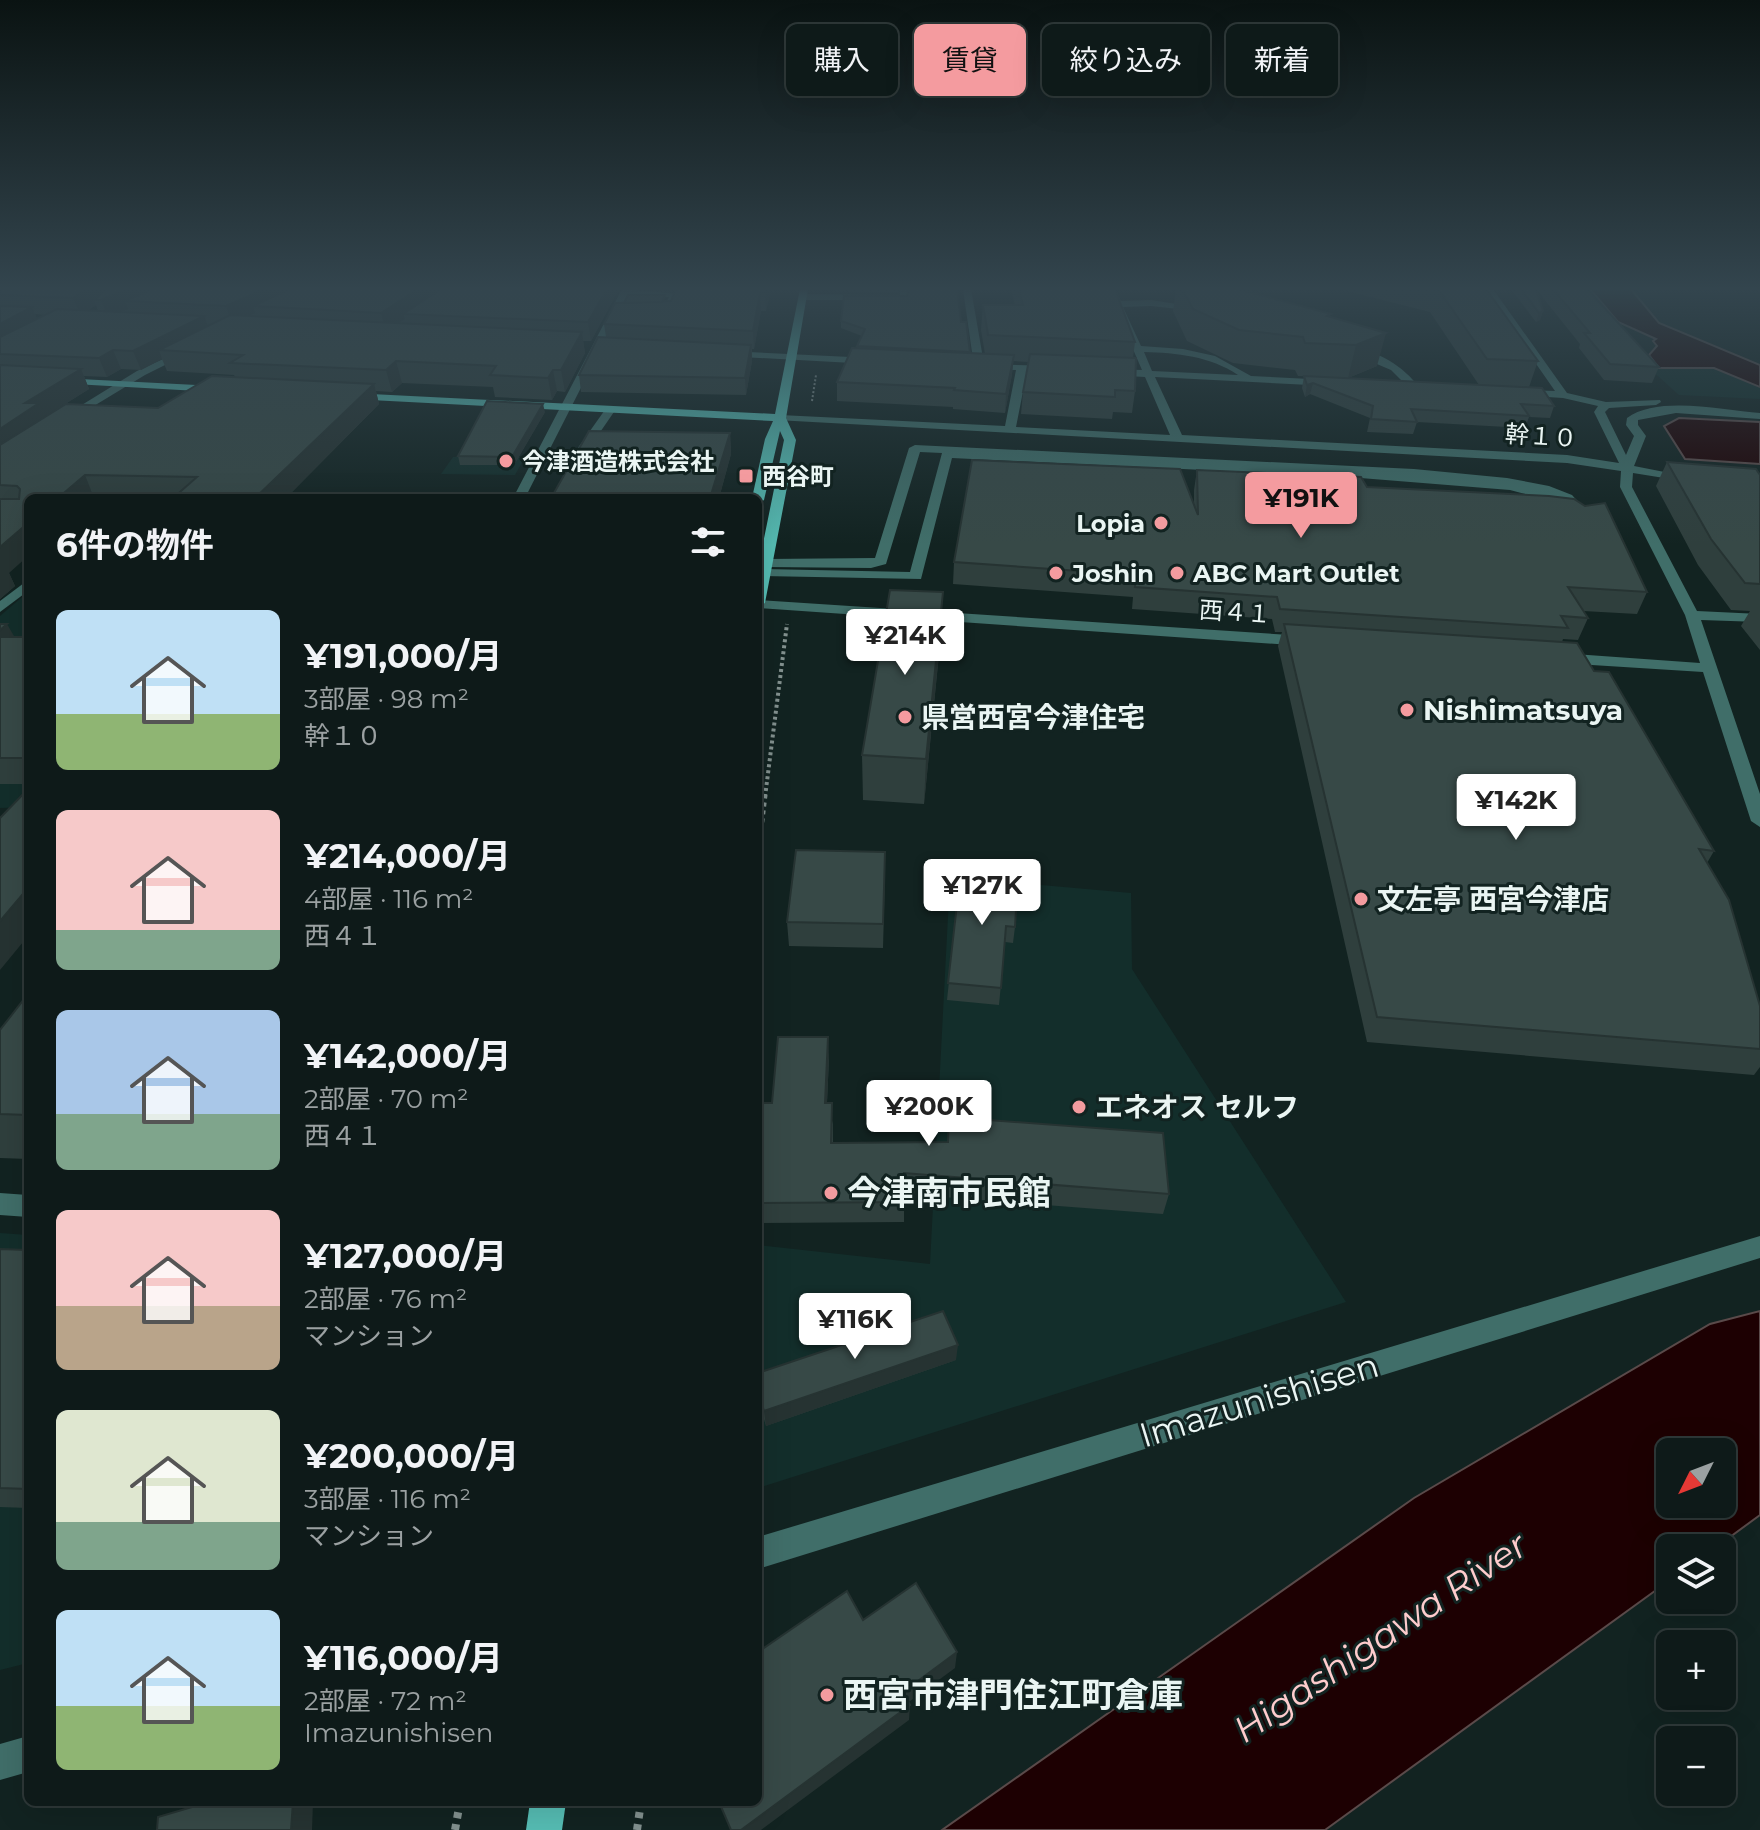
<!DOCTYPE html>
<html lang="ja">
<meta charset="utf-8">
<style>
body{margin:0;font-family:Montserrat,"Noto Sans JP",sans-serif;background:#1c2726;color:#f1f3f6;height:100vh;display:flex;flex-direction:column;font-size:30px;white-space:nowrap}
*{box-sizing:border-box;margin:0}
p{font-size:26px;color:#9ba1a2}
.icon{flex:none;width:44px;height:44px;fill:none;stroke:currentColor;stroke-width:2;stroke-linecap:round;stroke-linejoin:round}
.map{position:relative;flex:1;overflow:hidden}
.drawer{position:absolute;left:24px;top:494px;width:738px;height:1312px;display:flex;flex-direction:column;background:#0e1a19;border-radius:12px;box-shadow:0 8px 32px #0002,0 0 0 2px #2e3838}
.drawer>*{flex:none}
.banner{position:absolute;left:786px;top:24px;width:760px;height:72px;display:flex;gap:16px}
.needle{width:52px;rotate:228deg}
.buttons{position:absolute;left:1656px;top:1438px;display:grid;gap:16px}
.buttons a{display:grid;place-items:center;width:80px;height:80px;border-radius:12px;background:#0e1a19;box-shadow:0 8px 32px #0002,0 0 0 2px #2e3838;font-size:40px}
.price{position:absolute;translate:-50% -68px;padding:0 18px;border-radius:8px;background:#fff;color:#222;font-size:26px;line-height:52px;filter:drop-shadow(0 2px 4px #0008)}
.price::after{content:'';position:absolute;left:50%;top:48px;width:24px;height:18px;margin-left:-12px;background:inherit;clip-path:polygon(0 0,100% 0,50% 100%)}
.price.active{background:#f49b9f;color:#111}
ul{padding:0;list-style:none}
li{display:flex;align-items:center;gap:24px;height:200px;padding:0 32px}
li span{display:grid;place-items:center;flex:none;width:224px;height:160px;border-radius:12px;color:#555}
li>.icon{margin-inline-start:auto}
span .icon{width:96px;height:96px;fill:#fffc;stroke-width:1}
li b{font-size:34px}
h2{display:flex;justify-content:space-between;align-items:center;height:96px;padding:0 32px;font-size:34px}
.pill{padding:0 28px;border-radius:12px;background:#0e1a19;box-shadow:0 8px 32px #0002,0 0 0 2px #2e3838;font-size:28px;line-height:72px}
.pill.active{background:#f49b9f;color:#111}
.map>svg:first-child{display:block}
</style>
<div class="map">
<svg width="1760" height="1830" viewBox="0 0 1760 1830">
<rect width="100%" height="100%" fill="#122321"/>
<g fill="#132e2b">
<polygon points="1649,368 1714,368 1760,387 1760,399 1679,395"/>
<polygon points="453,457 525,457 515,475 441,474"/>
<polygon points="28,592 28,807 0,808 0,616"/>
<polygon points="950,877 1131,893 1132,969 1346,1302 758,1488 758,1245 930,1264"/>
<polygon points="0,1233 28,1235 28,1663 0,1670"/>
</g>
<g fill="#1d0002" stroke="#5a4a4a" stroke-width="2" fill-rule="evenodd">
<polygon points="1590,289 1631,289 1659,323 1760,365 1760,387 1714,368 1659,368 1649,355 1657,346 1653,341 1656,339 1618,322"/>
<polygon points="1679,418 1760,422 1760,464 1685,459 1664,426"/>
<path d="M1760,1311v204l-45,33h-45v32l-345,250h-383l472,-332 296,-174zM1670,1452h52v52h-52z"/>
</g>
<g fill="none" stroke-linecap="round" stroke-linejoin="round">
<polyline stroke="#83918f" stroke-width="2" stroke-dasharray="2 2" stroke-linecap="butt" points="812,401 816,375"/>
<polyline stroke="#83918f" stroke-width="4" stroke-dasharray="3 3" stroke-linecap="butt" points="765,797 787,624"/>
<polyline stroke="#83918f" stroke-width="5" stroke-dasharray="4 4" stroke-linecap="butt" points="758,854 765,795"/>
<g stroke="#83918f" stroke-width="8" stroke-dasharray="6 6" stroke-linecap="butt">
<polyline points="455,1830 460,1802"/>
<polyline points="637,1830 641,1802"/>
</g>
<g fill="#406e69" fill-rule="evenodd">
<polygon points="622,289 679,294 670,315 665,318 660,315 669,297 627,297 525,498 513,498"/>
<polygon points="900,289 908,289 907,300 803,300 799,297 803,294 900,295"/>
<path d="M963,289h8l13,75 71,2 5,3 -5,3 -28,-1 -11,56 154,8 -25,-58 -34,-2 -5,-3 5,-3 31,1 -35,-81h8l6,12 30,-1 51,8 -5,3 -46,-5 -28,1 18,39 42,3 32,7 36,20 79,4 5,3 -5,3 -175,-9 27,58 385,20 52,8 -25,-51 4,-6 -35,-8 -45,-3v-4l4,-1 33,1 -71,-102h9l74,104 39,9 54,-2 1,2 -5,3 -47,3 -4,4 21,43 8,-19 -8,-11 1,-7c30,-23 97,-8 133,-5v6l-84,-6 -38,7v5l8,11 -12,30 61,12 -6,4 -56,-9 -1,14 65,124 63,3v8l-59,-2 59,174v33l-9,-6 -48,-149 -143,-9 -8,-5 8,-5 140,10 -15,-48 -65,-128 1,-16 -54,-8 -791,-43 -2,-2 6,-3 225,11 11,-56 -37,-1 -5,-3zM1144,352c33,1 66,4 94,23l-86,-4z"/>
<polygon points="185,349 193,351 145,375 69,421 59,419 137,371"/>
<path d="M1351,349c26,0 53,18 68,38l-9,2 -19,-19 -40,-17z"/>
<polygon points="727,351 871,358 876,361 871,364 723,356"/>
<polygon points="607,407 616,409 585,454 577,454 575,452"/>
<polygon points="915,445 1414,469 1507,478 1549,486 1572,495 1594,519 1576,524 1543,499 1510,490 1348,477 952,458 921,579 759,576 759,570 764,569 910,572 942,453 920,452 886,564 871,568 766,567 759,563 766,559 875,558 909,448"/>
<polygon points="28,580 28,591 0,612 0,601"/>
<polygon points="758,600 1305,636 1313,641 1305,646 758,608"/>
<polygon points="0,1193 28,1195 28,1217 0,1215"/>
<polygon points="1760,1236 1760,1258 758,1569 758,1537"/>
<polygon points="28,1736 28,1772 0,1780 0,1744"/>
</g>
<g fill="#56bdb4" fill-rule="evenodd">
<polygon points="800,289 808,289 786,418 796,440 765,603 758,607 758,568 784,440 780,431 764,500 758,504 758,498 752,498 765,439 773,421 351,399 346,396 351,393 775,414"/>
<polygon points="60,378 216,386 221,389 216,392 56,383 56,379"/>
<polygon points="530,1802 566,1802 562,1830 526,1830"/>
</g>
</g>
<g fill="#2f3f3d" fill-rule="evenodd">
<path d="M0,289h619l-28,52h-8l2,12 -20,39 -8,-1 -5,9 -57,-3 -2,-10 -91,-4 -10,9 -16,-1 3,13 -93,94h-258l-19,75 6,13 -15,13zM96,305l2,6 -10,-1zM35,314l10,1 -8,4zM162,359l5,12 67,4 1,2 -77,31 -112,9v-1l43,-27 -5,-13 23,1 14,-8 20,1z"/>
<polygon points="676,289 771,289 766,311 761,311 754,349 752,349 752,361 746,395 581,392 579,375 606,337 604,324 666,300 665,302 671,301"/>
<polygon points="836,289 898,289 897,292 836,291"/>
<polygon points="1011,289 1115,289 1135,342 1133,358 1135,391 1132,413 1113,412 1112,419 1021,414 1023,392 1029,362 1013,361 1012,374 1005,413 953,409 953,407 837,401 837,382 857,348 862,336 841,328 841,321 966,322 970,353 985,354 981,330 983,305 1015,305"/>
<polygon points="1176,289 1237,289 1331,317 1377,366 1348,378 1298,376 1295,370 1233,363 1187,341 1173,311"/>
<polygon points="1339,289 1486,289 1538,361 1529,387 1479,385 1430,312"/>
<polygon points="1511,289 1536,289 1543,311 1540,320 1536,322"/>
<polygon points="1536,289 1553,289 1659,367 1652,383 1604,380 1579,348 1580,344"/>
<polygon points="1304,376 1554,406 1550,418 1529,417 1525,428 1417,422 1413,434 1367,432 1370,418 1310,394 1305,397 1302,388"/>
<polygon points="545,412 514,465 460,465 458,456"/>
<polygon points="730,433 731,454 719,498 555,498 554,493"/>
<polygon points="1667,462 1760,475 1760,650 1741,626 1750,611 1731,610 1698,565 1656,486"/>
<polygon points="1197,470 1367,487 1647,592 1637,614 1583,611 1588,618 1578,640 1563,639 1562,642 1594,671 1714,851 1707,863 1760,1006 1760,1067 1754,1075 1367,1042 1278,646 1282,632 1275,632 1272,619 1132,609 1133,597 953,584 954,562 1194,505 1194,490"/>
<polygon points="0,624 14,637 28,637 28,784 0,784"/>
<polygon points="941,634 924,804 863,800 862,755"/>
<polygon points="961,869 1015,927 1013,943 1005,942 999,1005 947,1000"/>
<polygon points="885,876 883,948 789,946 787,922"/>
<polygon points="28,994 28,1159 0,1158 0,1030"/>
<polygon points="829,1058 827,1103 833,1124 833,1143 1169,1194 1163,1214 904,1194 904,1222 758,1223 758,1144 772,1103"/>
<polygon points="0,1249 28,1250 28,1508 0,1507"/>
<polygon points="956,1360 766,1426 758,1399 758,1373"/>
</g>
<g fill="#263332">
<polygon points="86,289 174,289 125,301 128,309 108,318 101,300 94,300 96,305 81,316 73,298"/>
<polygon points="264,289 308,289 253,306 255,313 232,324 226,306"/>
<polygon points="418,289 449,289 403,314 405,319 386,331 381,313"/>
<polygon points="607,289 619,289 591,341 588,322"/>
<polygon points="766,289 771,289 766,311 765,293"/>
<polygon points="760,293 761,311 754,349 753,331"/>
<polygon points="32,307 40,326 0,348 0,324"/>
<polygon points="1543,311 1540,320 1536,322 1539,313"/>
<polygon points="204,316 211,334 159,350 162,359 141,370 133,351"/>
<polygon points="582,332 585,353 565,392 561,370"/>
<polygon points="1386,333 1377,366 1348,378 1356,345"/>
<polygon points="751,345 752,361 746,395 745,378"/>
<polygon points="113,350 121,369 107,377 99,358"/>
<polygon points="1014,355 1012,374 1005,413 1006,394"/>
<polygon points="396,361 402,383 392,392 386,370"/>
<polygon points="81,369 89,389 46,416 49,424 0,457 0,429 25,403"/>
<polygon points="553,370 557,391 552,400 548,378"/>
<polygon points="1313,383 1310,394 1305,397 1307,385"/>
<polygon points="374,384 379,404 286,498 255,498"/>
<polygon points="543,404 545,412 514,465 512,457"/>
<polygon points="730,433 731,454 719,498 710,498"/>
<polygon points="85,475 94,498 58,498"/>
<polygon points="28,523 28,556 9,573 15,586 0,599 0,547"/>
<polygon points="943,592 941,634 924,804 926,759"/>
<polygon points="7,624 21,648 0,652 0,630"/>
<polygon points="28,888 28,936 0,970 0,921"/>
<polygon points="828,1037 829,1058 826,1124 825,1103"/>
<polygon points="958,1345 956,1360 766,1426 764,1411"/>
<polygon points="957,1652 955,1668 902,1707 903,1692"/>
<polygon points="910,1705 909,1720 761,1830 741,1830"/>
<polygon points="293,1802 313,1802 312,1830 291,1830"/>
</g>
<g fill="#374947" stroke="#263332" stroke-width="2">
<polygon points="0,289 86,289 73,298 0,295"/>
<polygon points="107,289 127,289 101,300 94,300"/>
<polygon points="153,289 264,289 226,306 125,301"/>
<polygon points="290,289 418,289 381,313 253,306"/>
<polygon points="441,289 607,289 588,322 403,314"/>
<polygon points="676,289 766,289 765,293 760,293 753,331 604,324 615,303 671,301"/>
<polygon points="909,289 957,289 961,322 966,322 970,352 857,346 865,329 841,321 844,296 907,296"/>
<polygon points="1019,289 1115,289 1135,342 988,335 983,305 1023,305"/>
<polygon points="1182,289 1237,289 1331,314 1327,316 1386,333 1356,345 1305,343 1303,337 1239,330 1193,309"/>
<polygon points="1438,289 1486,289 1538,361 1487,359"/>
<polygon points="1521,289 1536,289 1543,311 1539,313"/>
<polygon points="1553,289 1587,289 1659,367 1610,364 1584,333 1590,333"/>
<polygon points="628,295 665,295 662,302 624,303"/>
<polygon points="0,306 32,307 0,324"/>
<polygon points="57,309 204,316 133,351 113,350 99,358 0,354 0,337"/>
<polygon points="230,315 582,332 561,370 553,370 548,378 490,375 496,366 396,361 386,370 230,363 243,355 159,350"/>
<polygon points="598,337 751,345 745,378 579,375"/>
<polygon points="852,348 1014,355 1006,394 954,390 955,388 837,382"/>
<polygon points="1030,354 1136,358 1135,391 1115,390 1115,397 1023,392"/>
<polygon points="0,365 81,369 25,403 39,403 0,429"/>
<polygon points="212,376 374,384 255,498 173,498 197,477 85,475 58,498 28,498 28,523 0,547 0,499 19,499 20,489 17,486 0,485 0,445 66,404 158,408"/>
<polygon points="1304,376 1542,388 1554,406 1521,404 1529,416 1411,409 1417,422 1371,419 1373,406 1313,383 1307,385"/>
<polygon points="487,401 543,404 512,457 458,456"/>
<polygon points="589,431 730,433 710,498 592,498 594,493 554,493"/>
<polygon points="972,460 1180,469 1198,515 1197,470 1361,477 1367,487 1549,496 1574,499 1585,506 1605,503 1647,592 1568,587 1588,618 1561,616 1568,628 1280,609 1277,597 1135,587 1136,575 954,562"/>
<polygon points="1667,462 1756,469 1760,475 1760,584 1745,583 1711,539"/>
<polygon points="890,590 943,592 926,759 862,755"/>
<polygon points="0,624 7,624 0,630"/>
<polygon points="1284,624 1577,643 1594,671 1609,672 1714,851 1699,849 1729,900 1760,1006 1760,1049 1377,1017"/>
<rect x="0" y="637" width="28" height="121"/>
<polygon points="28,789 28,888 0,921 0,818"/>
<polygon points="796,850 885,852 883,924 787,922"/>
<polygon points="961,869 1018,874 1015,927 1006,926 1001,988 948,983"/>
<polygon points="28,994 28,1115 0,1114 0,1030"/>
<polygon points="778,1037 828,1037 825,1103 832,1103 831,1143 948,1142 949,1117 1163,1133 1169,1194 904,1173 905,1202 758,1203 758,1144 761,1103 772,1103"/>
<polygon points="0,1249 28,1250 28,1489 0,1488"/>
<polygon points="943,1311 958,1345 764,1411 758,1392 758,1373"/>
<polygon points="916,1583 957,1652 903,1692 910,1705 741,1830 731,1830 719,1802 758,1802 758,1652 847,1591 863,1620"/>
<polygon points="209,1802 293,1802 291,1830 157,1830 158,1817"/>
</g>
<linearGradient id="sky" x2="0" y2="1"><stop stop-color="#0a1312"/><stop offset="0.53" stop-color="#33454e"/><stop offset="1" stop-color="#33454e" stop-opacity="0"/></linearGradient>
<rect width="1760" height="545" fill="url(#sky)"/>
<g fill="#f49b9f" stroke="#122321" stroke-width="3">
<circle cx="506" cy="461" r="8"/>
<rect x="738" y="468" width="16" height="16" rx="4"/>
<circle cx="1161" cy="523" r="8"/>
<circle cx="1056" cy="573" r="8"/>
<circle cx="1177" cy="573" r="8"/>
<circle cx="1407" cy="710" r="8"/>
<circle cx="905" cy="717" r="8"/>
<circle cx="1361" cy="899" r="8"/>
<circle cx="1079" cy="1107" r="8"/>
<circle cx="831" cy="1193" r="8"/>
<circle cx="827" cy="1695" r="8"/>
</g>
<g text-anchor="middle" dominant-baseline="central" stroke-width="6" stroke-linejoin="round" paint-order="stroke">
<g font-size="24" fill="#eaf5f3" stroke="#122321">
<text transform="translate(1541 436) rotate(4)">幹１０</text>
<text transform="translate(1235 612) rotate(4)">西４１</text>
</g>
<g font-size="24" font-weight="bold" fill="#eaf5f3" stroke="#122321" text-anchor="start">
<text x="522" y="461">今津酒造株式会社</text>
<text x="762" y="476">西谷町</text>
<text x="1145" y="523" text-anchor="end">Lopia</text>
<text x="1072" y="573">Joshin</text>
<text x="1193" y="573">ABC Mart Outlet</text>
</g>
<g font-size="28" font-weight="bold" fill="#eaf5f3" stroke="#122321" text-anchor="start">
<text x="1423" y="710">Nishimatsuya</text>
<text x="921" y="717">県営西宮今津住宅</text>
<text x="1377" y="899">文左亭 西宮今津店</text>
<text x="1095" y="1107">エネオス セルフ</text>
</g>
<g font-size="34" font-weight="bold" fill="#eaf5f3" stroke="#122321" text-anchor="start">
<text x="847" y="1193">今津南市民館</text>
<text x="843" y="1695">西宮市津門住江町倉庫</text>
</g>
<g font-size="34" fill="#eaf5f3" stroke="#122321">
<text transform="translate(1259 1400) rotate(-17)">Imazunishisen</text>
</g>
<g font-size="36" font-style="italic" fill="#fecccd" stroke="#122321">
<text transform="translate(1380 1637) rotate(-34)">Higashigawa River</text>
</g>
</g>
</svg>
<div class="buttons">
<a><svg class="needle" viewBox="-14 -14 28 28"><path d="M0-13l5 13h-10z" fill="#e53935"/><path d="M0 13l5-13h-10z" fill="#9ba1a2"/></svg></a>
<a><svg class="icon" aria-label="layers" viewBox="0 0 24 24"><path d="M12 4l9 5-9 5-9-5zM3 14l9 5 9-5"/></svg></a>
<a>+</a>
<a>−</a>
</div>
<b class="price active" style="left:1301px;top:540px">¥191K</b>
<b class="price" style="left:905px;top:677px">¥214K</b>
<b class="price" style="left:1516px;top:842px">¥142K</b>
<b class="price" style="left:982px;top:927px">¥127K</b>
<b class="price" style="left:929px;top:1148px">¥200K</b>
<b class="price" style="left:855px;top:1361px">¥116K</b>
<div class="banner">
<a class="pill">購入</a>
<a class="pill active">賃貸</a>
<a class="pill">絞り込み</a>
<a class="pill">新着</a>
</div>
<section class="drawer">
<h2>6件の物件<svg class="icon" aria-label="filters" viewBox="0 0 24 24"><path d="M4 7h16M4 17h16"/><circle cx="9" cy="7" r="2"/><circle cx="15" cy="17" r="2"/></svg></h2>
<ul>
<li><span style="background:linear-gradient(#bfe0f5 65%,#8fb573 0)"><svg class="icon" aria-label="home" viewBox="0 0 24 24"><path d="M3 11l9-7 9 7M6 9v11h12V9"/></svg></span><div><b>¥191,000/月</b><p>3部屋 · 98 m²</p><p>幹１０</p></div></li>
<li><span style="background:linear-gradient(#f6c9c9 75%,#7fa58c 0)"><svg class="icon" aria-label="home" viewBox="0 0 24 24"><path d="M3 11l9-7 9 7M6 9v11h12V9"/></svg></span><div><b>¥214,000/月</b><p>4部屋 · 116 m²</p><p>西４１</p></div></li>
<li><span style="background:linear-gradient(#a9c7e8 65%,#7fa58c 0)"><svg class="icon" aria-label="home" viewBox="0 0 24 24"><path d="M3 11l9-7 9 7M6 9v11h12V9"/></svg></span><div><b>¥142,000/月</b><p>2部屋 · 70 m²</p><p>西４１</p></div></li>
<li><span style="background:linear-gradient(#f6c9c9 60%,#b9a48a 0)"><svg class="icon" aria-label="home" viewBox="0 0 24 24"><path d="M3 11l9-7 9 7M6 9v11h12V9"/></svg></span><div><b>¥127,000/月</b><p>2部屋 · 76 m²</p><p>マンション</p></div></li>
<li><span style="background:linear-gradient(#dfe7d0 70%,#7fa58c 0)"><svg class="icon" aria-label="home" viewBox="0 0 24 24"><path d="M3 11l9-7 9 7M6 9v11h12V9"/></svg></span><div><b>¥200,000/月</b><p>3部屋 · 116 m²</p><p>マンション</p></div></li>
<li><span style="background:linear-gradient(#bfe0f5 60%,#8fb573 0)"><svg class="icon" aria-label="home" viewBox="0 0 24 24"><path d="M3 11l9-7 9 7M6 9v11h12V9"/></svg></span><div><b>¥116,000/月</b><p>2部屋 · 72 m²</p><p>Imazunishisen</p></div></li>
</ul>
</section>
</div>
